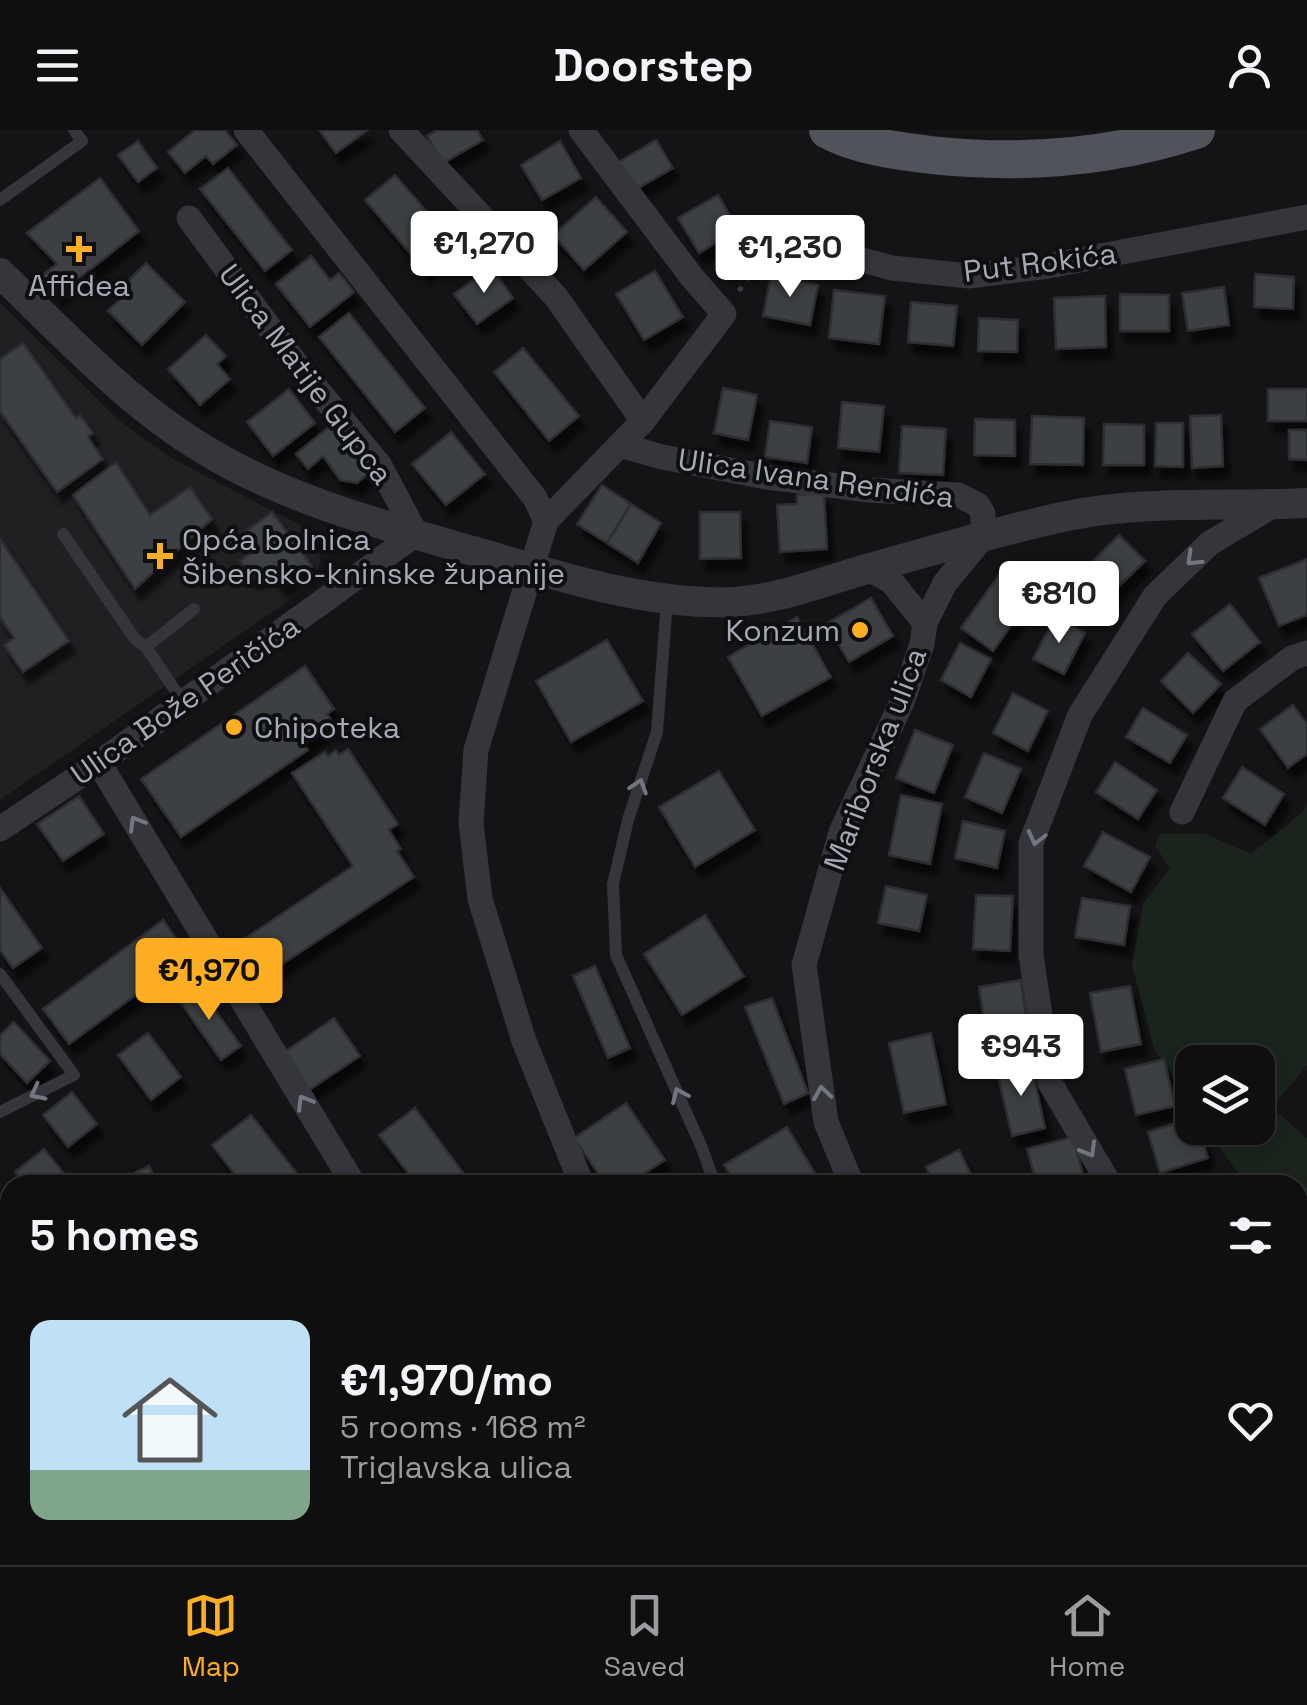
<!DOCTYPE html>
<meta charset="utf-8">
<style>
body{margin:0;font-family:"Space Grotesk",sans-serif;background:#1d1d1e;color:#f1f3f6;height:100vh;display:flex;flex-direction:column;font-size:38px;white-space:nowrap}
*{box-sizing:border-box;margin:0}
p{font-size:32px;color:#9b9c9f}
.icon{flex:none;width:55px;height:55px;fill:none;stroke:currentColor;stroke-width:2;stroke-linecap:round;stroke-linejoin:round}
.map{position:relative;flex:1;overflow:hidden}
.drawer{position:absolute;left:0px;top:1045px;width:1308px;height:390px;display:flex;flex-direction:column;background:#0f0f10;border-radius:30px 30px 0 0;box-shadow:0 5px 15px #0003,0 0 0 2px #2f2f30}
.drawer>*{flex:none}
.controls{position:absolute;left:1175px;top:915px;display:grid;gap:20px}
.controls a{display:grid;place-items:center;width:100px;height:100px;border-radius:20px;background:#0f0f10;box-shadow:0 5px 15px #0003,0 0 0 2px #2f2f30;font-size:50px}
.price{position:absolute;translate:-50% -85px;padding:0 22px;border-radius:10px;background:#fff;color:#222;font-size:32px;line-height:65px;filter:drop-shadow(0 2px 5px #0008)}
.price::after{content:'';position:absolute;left:50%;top:60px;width:30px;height:22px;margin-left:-15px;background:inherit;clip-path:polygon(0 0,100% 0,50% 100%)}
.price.current{background:#feae23;color:#111}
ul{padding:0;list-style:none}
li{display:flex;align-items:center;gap:30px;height:250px;padding:0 30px}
li span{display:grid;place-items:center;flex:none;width:280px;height:200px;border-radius:20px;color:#555}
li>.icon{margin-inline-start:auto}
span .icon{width:120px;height:120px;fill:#fffc;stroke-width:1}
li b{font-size:42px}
h2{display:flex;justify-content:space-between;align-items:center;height:120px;padding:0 30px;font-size:42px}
header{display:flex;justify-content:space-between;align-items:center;height:130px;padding:0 30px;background:#0f0f10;font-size:45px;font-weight:700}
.dock{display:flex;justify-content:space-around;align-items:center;height:140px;border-top:2px solid #2f2f30;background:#0f0f10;font-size:28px;color:#9b9c9f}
.dock a{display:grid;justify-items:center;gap:5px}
.dock .current{color:#feae23}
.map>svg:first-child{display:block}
</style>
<header><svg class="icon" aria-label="menu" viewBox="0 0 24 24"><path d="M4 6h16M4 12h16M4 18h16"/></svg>Doorstep<svg class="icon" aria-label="person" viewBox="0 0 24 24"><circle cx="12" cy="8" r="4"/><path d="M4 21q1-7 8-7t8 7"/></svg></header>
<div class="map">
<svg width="1307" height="1435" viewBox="0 0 1307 1435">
<defs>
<filter id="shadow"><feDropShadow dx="6" dy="11" stdDeviation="2.5" flood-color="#0009"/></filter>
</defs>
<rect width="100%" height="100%" fill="#141416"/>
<polygon fill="#202023" points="0,173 122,293 173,329 302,396 315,410 321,430 310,456 0,670"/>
<polygon fill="#1b241c" points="1307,672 1307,935 1272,978 1307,1008 1307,1131 1298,1119 1298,1055 1247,1055 1205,998 1258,998 1258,932 1192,932 1192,978 1154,918 1132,835 1143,774 1170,738 1155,716 1161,703 1206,704 1251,724 1304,681"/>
<g fill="#3d3f43" stroke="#2d2e32" stroke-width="2.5" filter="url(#shadow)">
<polygon points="195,0 225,0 237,15 213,34 206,26 185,43 168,22"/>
<polygon points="319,0 368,0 336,23"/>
<polygon points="437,0 477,0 483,10 443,33 427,6"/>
<polygon points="656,10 673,38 633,61 617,33"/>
<polygon points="138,11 157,38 138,52 118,25"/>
<polygon points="560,11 581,48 542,70 521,35"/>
<polygon points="228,38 292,120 265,141 200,59"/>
<polygon points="395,45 456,115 425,141 365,70"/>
<polygon points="100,48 139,101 58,165 41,146 57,134 27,103"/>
<polygon points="718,65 738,99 699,123 678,88"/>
<polygon points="596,67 627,102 584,140 553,105"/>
<polygon points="311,126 330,150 339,143 354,162 310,197 276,154"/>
<polygon points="146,133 185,172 142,215 108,181 127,162 122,157"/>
<polygon points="491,137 513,168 477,194 454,164"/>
<polygon points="655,141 683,187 644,210 616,164"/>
<polygon points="1255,144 1294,147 1293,179 1254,177"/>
<polygon points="771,145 818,155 810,195 763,186"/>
<polygon points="1224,157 1229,195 1188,201 1182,163"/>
<polygon points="834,160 885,166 879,214 829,208"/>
<polygon points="1120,164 1169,165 1169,201 1120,201"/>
<polygon points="1105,166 1106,217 1056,219 1054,168"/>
<polygon points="911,172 957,176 953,216 908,212"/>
<polygon points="349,183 425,278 395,302 319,207"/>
<polygon points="979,188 1018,190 1017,222 978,221"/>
<polygon points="206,205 226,226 217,234 230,249 200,275 168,239"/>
<polygon points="23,213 76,288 80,285 93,303 88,307 103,329 57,362 0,281 0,229"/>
<polygon points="523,218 579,286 549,311 494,242"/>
<polygon points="723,258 757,265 748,310 714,303"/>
<polygon points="289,259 315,293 273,326 247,292"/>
<rect x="1268" y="259" width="39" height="32"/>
<polygon points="842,272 884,276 879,322 838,318"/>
<polygon points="1221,285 1223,336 1192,338 1190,286"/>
<polygon points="1032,286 1084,288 1083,335 1030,334"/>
<polygon points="975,289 1015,290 1015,326 974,325"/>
<polygon points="770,291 812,297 807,333 765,327"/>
<polygon points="1156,293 1183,293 1183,337 1155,336"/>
<polygon points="1104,294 1144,295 1144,335 1103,335"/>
<polygon points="331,295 369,343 357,353 340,350 323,326 308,339 296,324"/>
<polygon points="902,296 946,299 943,345 899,343"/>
<polygon points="1289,300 1307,300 1307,330 1289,329"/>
<polygon points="451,302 485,344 446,375 412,334"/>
<polygon points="116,332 150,385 190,357 212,389 135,459 73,365"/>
<polygon points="602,355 631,374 607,413 577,394"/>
<polygon points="824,363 827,419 780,422 777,375 797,374 797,365"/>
<polygon points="631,374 661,393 638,433 607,413"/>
<polygon points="272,382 312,436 282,457 268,439 254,449 240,431 254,420 242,404"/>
<polygon points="700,382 740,382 741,428 700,429"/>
<polygon points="1119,405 1145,431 1094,480 1069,455"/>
<polygon points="0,409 69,511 23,542 4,515 14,508 0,487"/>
<polygon points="1307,429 1307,485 1279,496 1259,448"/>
<polygon points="999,445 1031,468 993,521 961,498"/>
<polygon points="871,468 893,506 849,532 826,494"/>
<polygon points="1230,474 1260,512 1223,541 1192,504"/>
<polygon points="797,487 831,547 762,586 728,527"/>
<polygon points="1055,487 1085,503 1064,544 1033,529"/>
<polygon points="607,510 643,571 571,612 536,551"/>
<polygon points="960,513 991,529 971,567 941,550"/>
<polygon points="1188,523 1221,554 1193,583 1161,551"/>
<polygon points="305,536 334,579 327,584 334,594 304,614 308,620 181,707 141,649"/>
<polygon points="1013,563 1048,581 1028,621 993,603"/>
<polygon points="1293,575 1307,594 1307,624 1288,638 1260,599"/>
<polygon points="1143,578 1187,605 1170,633 1126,607"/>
<polygon points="915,600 953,615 934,663 896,648"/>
<polygon points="348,619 398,694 389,700 401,719 397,721 414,747 267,844 244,809 353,736 292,643 325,622 328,626 336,620 339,625"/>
<polygon points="984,623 1021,639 1002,683 965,667"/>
<polygon points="1115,632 1157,660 1138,689 1096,662"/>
<polygon points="1242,637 1284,664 1265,695 1223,668"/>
<polygon points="719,641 755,700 695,737 659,677"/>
<polygon points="901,665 942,674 930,734 889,725"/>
<polygon points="79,666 104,704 63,731 37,694"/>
<polygon points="963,691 1005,701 997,738 955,728"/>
<polygon points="1103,702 1150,727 1131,762 1084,736"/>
<polygon points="886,756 927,765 919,801 878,793"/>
<polygon points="0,758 42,818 13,838 0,820"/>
<polygon points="976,765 1013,766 1010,821 973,819"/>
<polygon points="1082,768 1130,776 1124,815 1075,807"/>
<polygon points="705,785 744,846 682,885 644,824"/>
<polygon points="163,790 189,826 69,914 43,879"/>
<polygon points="595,836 630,918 608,928 573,846"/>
<polygon points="1021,850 1029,907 988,914 979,857"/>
<polygon points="197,855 241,916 221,930 178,869"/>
<polygon points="1130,856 1141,914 1101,922 1090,863"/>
<polygon points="772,868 808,963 784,974 745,877"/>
<polygon points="334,888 360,926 306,962 280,925"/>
<polygon points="14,892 50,931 27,953 0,924 0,905"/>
<polygon points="148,903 181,947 151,970 118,925"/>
<polygon points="931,903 946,974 904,983 889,913"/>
<polygon points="1164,929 1175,976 1136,985 1125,939"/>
<polygon points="1031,933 1045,998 1012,1006 997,941"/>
<polygon points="72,962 97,994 68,1017 43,985"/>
<polygon points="626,973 665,1030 627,1055 606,1055 574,1008"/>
<polygon points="415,978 464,1044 450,1055 417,1055 379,1005"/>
<polygon points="251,985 306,1055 243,1055 212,1015"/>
<polygon points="1192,988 1192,998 1199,998 1208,1028 1160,1043 1148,1002"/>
<polygon points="787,997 822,1055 737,1055 724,1035"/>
<polygon points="1073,1007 1083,1044 1037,1055 1027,1019"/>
<polygon points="44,1019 71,1052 67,1055 25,1055 15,1042"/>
<polygon points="959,1020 973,1049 961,1055 935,1055 926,1037"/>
<polygon points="149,1036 159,1055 113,1055 112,1054"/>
<polygon points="1238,1045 1244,1055 1219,1055"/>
<polygon points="10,1113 10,1149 0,1129 0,1118"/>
<polygon points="1298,1133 1307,1146 1298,1156"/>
<polygon points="10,1190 10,1240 0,1222 0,1195"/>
<polygon points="10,1313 10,1357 5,1360 0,1352 0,1320"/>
<polygon points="6,1398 10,1404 10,1425 53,1425 59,1435 0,1435 0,1402"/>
<polygon points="1298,1421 1307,1430 1307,1435 1263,1435 1272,1425 1298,1425"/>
<polygon points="173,1425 180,1435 157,1435"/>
<polygon points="238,1425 279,1425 263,1435 245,1435"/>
<polygon points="406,1425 461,1425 468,1435 413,1435"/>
<polygon points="588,1425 651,1425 657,1435 594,1435"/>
<polygon points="743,1425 818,1425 825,1435 750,1435"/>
<polygon points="1025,1425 1080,1425 1084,1435 1028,1435"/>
</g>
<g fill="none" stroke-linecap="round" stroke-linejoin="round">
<g stroke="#3a3d42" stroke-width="5" stroke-dasharray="5 8" stroke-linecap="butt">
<polyline points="739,161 760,128"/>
<polyline points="1298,1394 1307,1391"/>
<polyline points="1192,1435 1218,1425"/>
</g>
<g stroke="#34363b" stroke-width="12">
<polyline points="0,70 82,11 74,0"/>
<polyline points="63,404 135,509 146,517"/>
<polyline points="667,470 657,602 628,690 613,754 616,825 702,1018 715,1055"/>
<polyline points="183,572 146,517 194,479"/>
<polyline points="0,844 74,945 0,982"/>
<polyline points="514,1425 516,1435"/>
</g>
<g stroke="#34363b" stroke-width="25">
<polyline points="246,0 535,368 546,391"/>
<polyline points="401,0 556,167 643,291"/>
<polyline points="581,0 691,146 724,184 643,291 546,391 476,620 471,693 480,769 524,911 582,1055"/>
<polyline points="774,106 892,138 969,146 1048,136 1307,87"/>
<polyline points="620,315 662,327 767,347 869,360 959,365 978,375 983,384 983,407 945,453 925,493"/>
<polyline points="99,633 354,1055"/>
<polyline points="1182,682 1235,571 1292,528 1307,523"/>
<polyline points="0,699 99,633 416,404 380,336 294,231 189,88"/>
<polyline points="852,1055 826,992 804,835 841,702 902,572 922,514 925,493 891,451 868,439"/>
<polyline points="1110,1055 1050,953 1031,825 1031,713 1080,585 1155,466 1210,413 1274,375"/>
<polyline points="1298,1265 1307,1274"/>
<polyline points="0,1391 10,1385"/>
<polyline points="718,1425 722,1435"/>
<polyline points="1138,1425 1151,1435"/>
</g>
<path stroke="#34363b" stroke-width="30" d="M0,143c65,62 128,131 205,177 82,50 177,75 268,101 83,24 170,54 258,51 47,-2 93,-21 139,-34 65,-18 130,-38 197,-52 79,-16 159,-9 240,-13"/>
<path stroke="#50535a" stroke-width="38" d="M828,0c30,16 69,21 103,25 91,10 179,3 265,-25"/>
</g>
<defs><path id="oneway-chevron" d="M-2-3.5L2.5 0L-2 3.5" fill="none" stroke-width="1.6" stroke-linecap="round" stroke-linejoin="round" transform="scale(2.5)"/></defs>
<g stroke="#72767f">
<use href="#oneway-chevron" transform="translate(1193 429) rotate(136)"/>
<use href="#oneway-chevron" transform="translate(639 656) rotate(-72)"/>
<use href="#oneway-chevron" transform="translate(136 693) rotate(-121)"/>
<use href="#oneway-chevron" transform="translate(1036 708) rotate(104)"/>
<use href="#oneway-chevron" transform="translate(37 963) rotate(153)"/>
<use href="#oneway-chevron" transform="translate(822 963) rotate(-98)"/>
<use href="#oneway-chevron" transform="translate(679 965) rotate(-114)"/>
<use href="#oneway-chevron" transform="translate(304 972) rotate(-121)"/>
<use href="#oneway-chevron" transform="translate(1089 1020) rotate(60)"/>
</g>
<g fill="#feae23" stroke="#0f0f11" stroke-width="4">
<path d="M74 104h10v10h10v10h-10v10h-10v-10h-10v-10h10z"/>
<path d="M155 411h10v10h10v10h-10v10h-10v-10h-10v-10h10z"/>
<circle cx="860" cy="500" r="10"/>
<circle cx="234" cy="597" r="10"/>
</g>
<g text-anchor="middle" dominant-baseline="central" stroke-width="8" stroke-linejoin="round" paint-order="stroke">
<g font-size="30" fill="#a4abb7" stroke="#0f0f11">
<text transform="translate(1040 132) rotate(-7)">Put Rokića</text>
<text transform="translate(306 244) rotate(53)">Ulica Matije Gupca</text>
<text transform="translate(816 348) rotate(8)">Ulica Ivana Rendića</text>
<text transform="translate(185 570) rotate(-35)">Ulica Bože Peričića</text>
<text transform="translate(875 629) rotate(-69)">Mariborska ulica</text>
</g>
<g font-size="30" fill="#a4abb7" stroke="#0f0f11" text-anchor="start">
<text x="79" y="155" text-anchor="middle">Affidea</text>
<text x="182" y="409">Opća bolnica<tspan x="182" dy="34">Šibensko-kninske županije</tspan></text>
<text x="840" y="500" text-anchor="end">Konzum</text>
<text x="254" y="597">Chipoteka</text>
</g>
</g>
</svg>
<div class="controls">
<a><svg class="icon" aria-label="layers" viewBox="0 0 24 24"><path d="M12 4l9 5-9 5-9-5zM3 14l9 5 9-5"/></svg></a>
</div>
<b class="price" style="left:484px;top:166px">€1,270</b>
<b class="price" style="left:790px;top:170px">€1,230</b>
<b class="price" style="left:1059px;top:516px">€810</b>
<b class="price current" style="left:209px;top:893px">€1,970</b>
<b class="price" style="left:1021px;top:969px">€943</b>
<section class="drawer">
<h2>5 homes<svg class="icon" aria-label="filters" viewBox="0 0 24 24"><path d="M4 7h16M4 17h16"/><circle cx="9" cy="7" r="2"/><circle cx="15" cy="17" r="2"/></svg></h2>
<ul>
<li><span style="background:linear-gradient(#bfe0f5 75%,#7fa58c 0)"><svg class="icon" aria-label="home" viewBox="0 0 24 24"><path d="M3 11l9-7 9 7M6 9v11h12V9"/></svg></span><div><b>€1,970/mo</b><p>5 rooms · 168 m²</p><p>Triglavska ulica</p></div><svg class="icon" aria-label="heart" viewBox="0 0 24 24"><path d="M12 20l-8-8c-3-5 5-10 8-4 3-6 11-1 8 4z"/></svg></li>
</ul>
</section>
</div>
<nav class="dock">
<a class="current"><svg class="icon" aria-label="map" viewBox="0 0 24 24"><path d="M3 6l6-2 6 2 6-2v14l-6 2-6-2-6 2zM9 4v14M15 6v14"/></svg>Map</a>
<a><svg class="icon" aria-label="saved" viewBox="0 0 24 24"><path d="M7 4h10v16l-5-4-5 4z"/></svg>Saved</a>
<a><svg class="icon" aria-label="home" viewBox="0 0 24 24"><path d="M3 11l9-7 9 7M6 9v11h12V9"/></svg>Home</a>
</nav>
